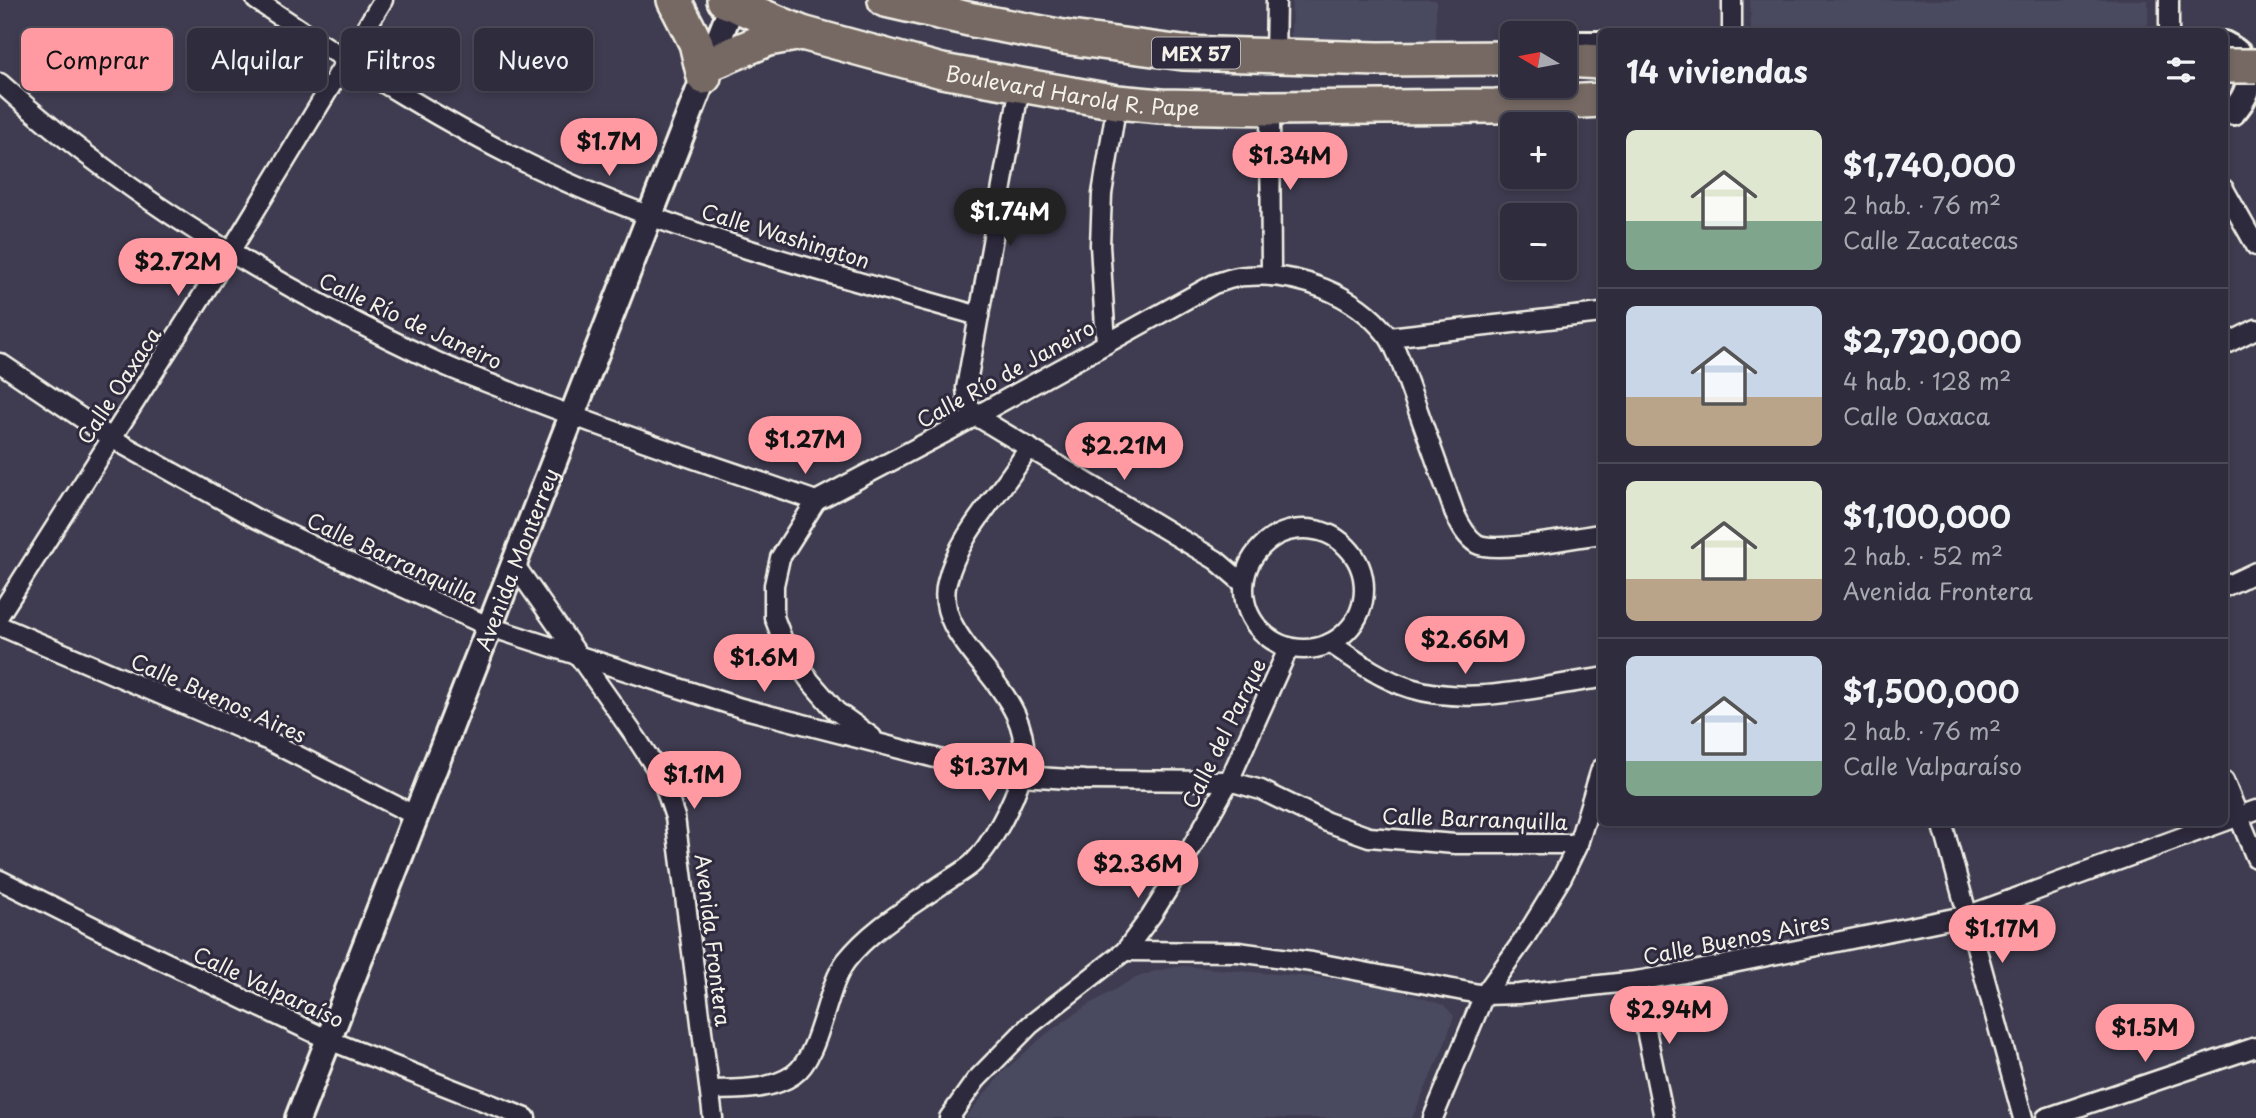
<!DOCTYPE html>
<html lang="es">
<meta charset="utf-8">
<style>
body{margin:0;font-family:"Playpen Sans",sans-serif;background:#3b3948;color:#f1f3f6;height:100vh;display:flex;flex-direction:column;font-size:26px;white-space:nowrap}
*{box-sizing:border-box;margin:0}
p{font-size:23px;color:#a7a8b0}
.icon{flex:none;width:38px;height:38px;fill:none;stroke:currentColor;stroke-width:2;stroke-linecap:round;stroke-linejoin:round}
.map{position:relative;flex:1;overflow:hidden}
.side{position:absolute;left:1598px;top:28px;width:630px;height:798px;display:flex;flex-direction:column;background:#2f2d3d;border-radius:10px;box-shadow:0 4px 10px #0003,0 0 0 2px #4a4957}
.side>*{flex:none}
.guide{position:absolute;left:21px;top:28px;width:665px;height:63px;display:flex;gap:14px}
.needle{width:46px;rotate:280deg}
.buttons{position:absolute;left:1500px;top:21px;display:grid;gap:14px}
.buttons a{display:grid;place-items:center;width:77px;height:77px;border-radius:10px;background:#2f2d3d;box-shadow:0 4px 10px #0003,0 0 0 2px #4a4957;font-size:35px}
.price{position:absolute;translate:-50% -60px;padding:0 16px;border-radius:24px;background:#ff9aa2;color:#111;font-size:23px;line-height:46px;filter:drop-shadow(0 2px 4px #0008)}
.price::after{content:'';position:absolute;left:50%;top:42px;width:21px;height:16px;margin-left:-10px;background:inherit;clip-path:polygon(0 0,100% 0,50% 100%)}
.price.on{background:#222;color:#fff}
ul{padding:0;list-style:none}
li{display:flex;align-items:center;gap:21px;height:175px;padding:0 28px}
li+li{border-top:2px solid #4a4957}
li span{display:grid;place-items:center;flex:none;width:196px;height:140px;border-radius:10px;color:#555}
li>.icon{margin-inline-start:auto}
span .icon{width:84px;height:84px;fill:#fffc;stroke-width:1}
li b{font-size:30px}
h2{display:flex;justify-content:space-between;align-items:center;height:84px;padding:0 28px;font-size:30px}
.chip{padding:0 24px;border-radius:10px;background:#2f2d3d;box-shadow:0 4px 10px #0003,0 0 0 2px #4a4957;font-size:24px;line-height:63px}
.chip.on{background:#ff9aa2;color:#111}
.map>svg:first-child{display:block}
</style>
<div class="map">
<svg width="2256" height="1118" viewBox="0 0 2256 1118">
<rect width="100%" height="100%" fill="#3f3c51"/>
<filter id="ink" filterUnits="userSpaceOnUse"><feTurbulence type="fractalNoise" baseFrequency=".0143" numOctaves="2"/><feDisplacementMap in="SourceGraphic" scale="14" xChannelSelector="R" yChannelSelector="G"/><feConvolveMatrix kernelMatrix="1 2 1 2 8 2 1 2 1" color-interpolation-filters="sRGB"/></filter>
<g filter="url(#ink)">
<g fill="#4a495f">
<polygon points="1292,0 1436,0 1436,40 1291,38"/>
<polygon points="1750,0 2148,0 2148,31 1751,31"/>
<polygon points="1183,966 1356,981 1388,987 1444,1005 1454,1016 1443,1049 1412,1118 965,1118 1002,1073 1046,1034 1083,1008 1133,979 1155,971"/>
</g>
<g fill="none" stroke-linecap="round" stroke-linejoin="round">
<g stroke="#f4f1e8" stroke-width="23">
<g id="street">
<path d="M256,0c96,65 200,132 306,180 133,60 277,96 417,136"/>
<polyline points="1732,0 1732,32"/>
<polyline points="2169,0 2169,32"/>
<polyline points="1275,57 1276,0"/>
<path d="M0,83c128,116 281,206 437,279 26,12 53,21 79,32 98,39 200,72 300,107l138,-73 260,-144c10,-3 21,-8 32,-8 52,-4 109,18 141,59 6,7 9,17 13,25l55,154c5,11 11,23 22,30 19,10 99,-7 124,-10"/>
<polyline points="1020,86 966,388 968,405 976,416 1216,560 1244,584"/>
<polyline points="1270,108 1271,276"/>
<polyline points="2224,189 2256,246"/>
<polyline points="1389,337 1601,313"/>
<polyline points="1106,344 1100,245 1102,194 1117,102"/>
<polyline points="2224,345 2256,329"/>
<polyline points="0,363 111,438 255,518 321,550 490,627 741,708 951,762 1021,776 1085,780 1229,781 1261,790 1327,822 1369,837 1455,844 1578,844"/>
<polyline points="816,501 780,558 774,585 774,617 785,646 810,681 836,711 872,737"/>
<circle cx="1304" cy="589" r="60"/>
<polyline points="514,564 637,739 661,776 675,817 713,1118"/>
<polyline points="2224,587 2256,572"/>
<polyline points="0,614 230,252 383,0"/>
<polyline points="0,626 269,741 416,816"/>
<path d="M1330,643c25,17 51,36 80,45 62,19 129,-2 191,-10"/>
<polyline points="2224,781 2256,858"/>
<polyline points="1942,822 2023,1118"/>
<polyline points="0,880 130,945 329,1040 526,1118"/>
<polyline points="1125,951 1238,952 1312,962 1484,995 1519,994 1636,981 1684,973 1969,915 2256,810"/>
<polyline points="1636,981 1664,1118"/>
<path d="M710,1090c26,-1 60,1 83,-15 28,-19 32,-86 53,-114 25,-32 62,-53 95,-76 10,-7 22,-13 31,-21 19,-18 42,-62 49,-88 24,-87 -91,-128 -74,-194 13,-53 56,-89 82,-135"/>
<polyline points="949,1118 976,1080 1030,1025 1125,951 1151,916 1168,889 1229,781 1289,647"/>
<polyline points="1433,1118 1484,995 1524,939 1562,877 1578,844 1601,769"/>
<polyline points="2046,1118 2256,1047"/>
</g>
</g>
<g stroke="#f4f1e8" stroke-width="30">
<g id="secondary">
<polyline points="1564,44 1601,44"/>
<path d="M2224,44c32,16 32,42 9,68"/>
<path id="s1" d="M298,1118l436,-1118"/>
</g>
</g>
<g stroke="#f4f1e8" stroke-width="38">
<g id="highway">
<polyline points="674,0 696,43 704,77"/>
<path id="s2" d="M724,0l78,33 140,38 175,31 44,4 109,2 225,-2 106,-6"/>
<polyline points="885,0 973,20 1063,37 1183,53 1378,59 1512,58"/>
<polyline points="1564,60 1601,62"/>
<polyline points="709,64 768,39 802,33"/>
</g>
</g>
<use href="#street" stroke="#2f2a3d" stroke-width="18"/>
<use href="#secondary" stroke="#2f2a3d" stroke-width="24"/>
<use href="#highway" stroke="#766964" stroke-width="33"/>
<g stroke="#f4f1e8" stroke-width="38" stroke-linecap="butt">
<polyline id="highway-bridge" points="2224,66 2256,66"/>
</g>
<use href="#highway-bridge" stroke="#766964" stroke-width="33"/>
</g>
</g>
<g text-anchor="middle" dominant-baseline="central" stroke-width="6" stroke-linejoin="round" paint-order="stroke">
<rect fill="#2f2a3d" stroke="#b9b5b5" stroke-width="2" x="1152" y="37.5" width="88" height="31" rx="5"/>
<g font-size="19" font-weight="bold" fill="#f4f1e8">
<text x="1196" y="53">MEX 57</text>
</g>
<g font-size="21" fill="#f4f1e8" stroke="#2f2a3d">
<text stroke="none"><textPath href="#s2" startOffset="362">Boulevard Harold R. Pape</textPath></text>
<text transform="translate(786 235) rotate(17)">Calle Washington</text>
<text transform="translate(411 320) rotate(25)">Calle Río de Janeiro</text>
<text transform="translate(1005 373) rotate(-29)">Calle Río de Janeiro</text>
<text transform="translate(118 385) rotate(-57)">Calle Oaxaca</text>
<text transform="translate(393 557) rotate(25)">Calle Barranquilla</text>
<text stroke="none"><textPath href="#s1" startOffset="600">Avenida Monterrey</textPath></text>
<text transform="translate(219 697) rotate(24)">Calle Buenos Aires</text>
<text transform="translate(1223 733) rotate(-64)">Calle del Parque</text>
<text transform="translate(1475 818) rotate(2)">Calle Barranquilla</text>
<text transform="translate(1736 938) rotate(-11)">Calle Buenos Aires</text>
<text transform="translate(714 940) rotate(83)">Avenida Frontera</text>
<text transform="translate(269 986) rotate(25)">Calle Valparaíso</text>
</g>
</g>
</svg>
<div class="buttons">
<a><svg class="needle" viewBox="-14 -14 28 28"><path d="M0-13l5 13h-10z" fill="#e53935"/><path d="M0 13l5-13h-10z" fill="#a7a8b0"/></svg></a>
<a>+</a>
<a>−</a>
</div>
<b class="price" style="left:609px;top:178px">$1.7M</b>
<b class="price" style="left:1290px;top:192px">$1.34M</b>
<b class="price on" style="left:1010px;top:248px">$1.74M</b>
<b class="price" style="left:178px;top:298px">$2.72M</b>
<b class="price" style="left:805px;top:476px">$1.27M</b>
<b class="price" style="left:1124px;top:482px">$2.21M</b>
<b class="price" style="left:1465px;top:676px">$2.66M</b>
<b class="price" style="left:764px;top:694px">$1.6M</b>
<b class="price" style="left:989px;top:803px">$1.37M</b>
<b class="price" style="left:694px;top:811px">$1.1M</b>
<b class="price" style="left:1138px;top:900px">$2.36M</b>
<b class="price" style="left:2002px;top:965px">$1.17M</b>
<b class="price" style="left:1669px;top:1046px">$2.94M</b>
<b class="price" style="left:2145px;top:1064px">$1.5M</b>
<div class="guide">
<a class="chip on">Comprar</a>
<a class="chip">Alquilar</a>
<a class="chip">Filtros</a>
<a class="chip">Nuevo</a>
</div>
<section class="side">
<h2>14 viviendas<svg class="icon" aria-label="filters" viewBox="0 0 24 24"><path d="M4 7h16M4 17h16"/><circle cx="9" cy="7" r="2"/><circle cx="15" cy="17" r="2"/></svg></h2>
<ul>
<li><span style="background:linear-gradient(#dfe7d0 65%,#7fa58c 0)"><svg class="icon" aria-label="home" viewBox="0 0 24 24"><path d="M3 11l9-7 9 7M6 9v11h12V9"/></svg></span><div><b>$1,740,000</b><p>2 hab. · 76 m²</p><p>Calle Zacatecas</p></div></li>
<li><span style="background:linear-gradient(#c9d6e8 65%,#b9a48a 0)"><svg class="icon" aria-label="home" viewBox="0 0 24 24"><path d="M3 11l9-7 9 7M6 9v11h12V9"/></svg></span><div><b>$2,720,000</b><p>4 hab. · 128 m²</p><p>Calle Oaxaca</p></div></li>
<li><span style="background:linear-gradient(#dfe7d0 70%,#b9a48a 0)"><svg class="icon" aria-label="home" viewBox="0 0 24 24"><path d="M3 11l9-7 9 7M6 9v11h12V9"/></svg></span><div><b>$1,100,000</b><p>2 hab. · 52 m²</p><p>Avenida Frontera</p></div></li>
<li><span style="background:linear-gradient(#c9d6e8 75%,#7fa58c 0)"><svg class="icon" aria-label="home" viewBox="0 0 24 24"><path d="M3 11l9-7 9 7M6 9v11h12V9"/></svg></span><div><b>$1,500,000</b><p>2 hab. · 76 m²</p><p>Calle Valparaíso</p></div></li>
</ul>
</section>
</div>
